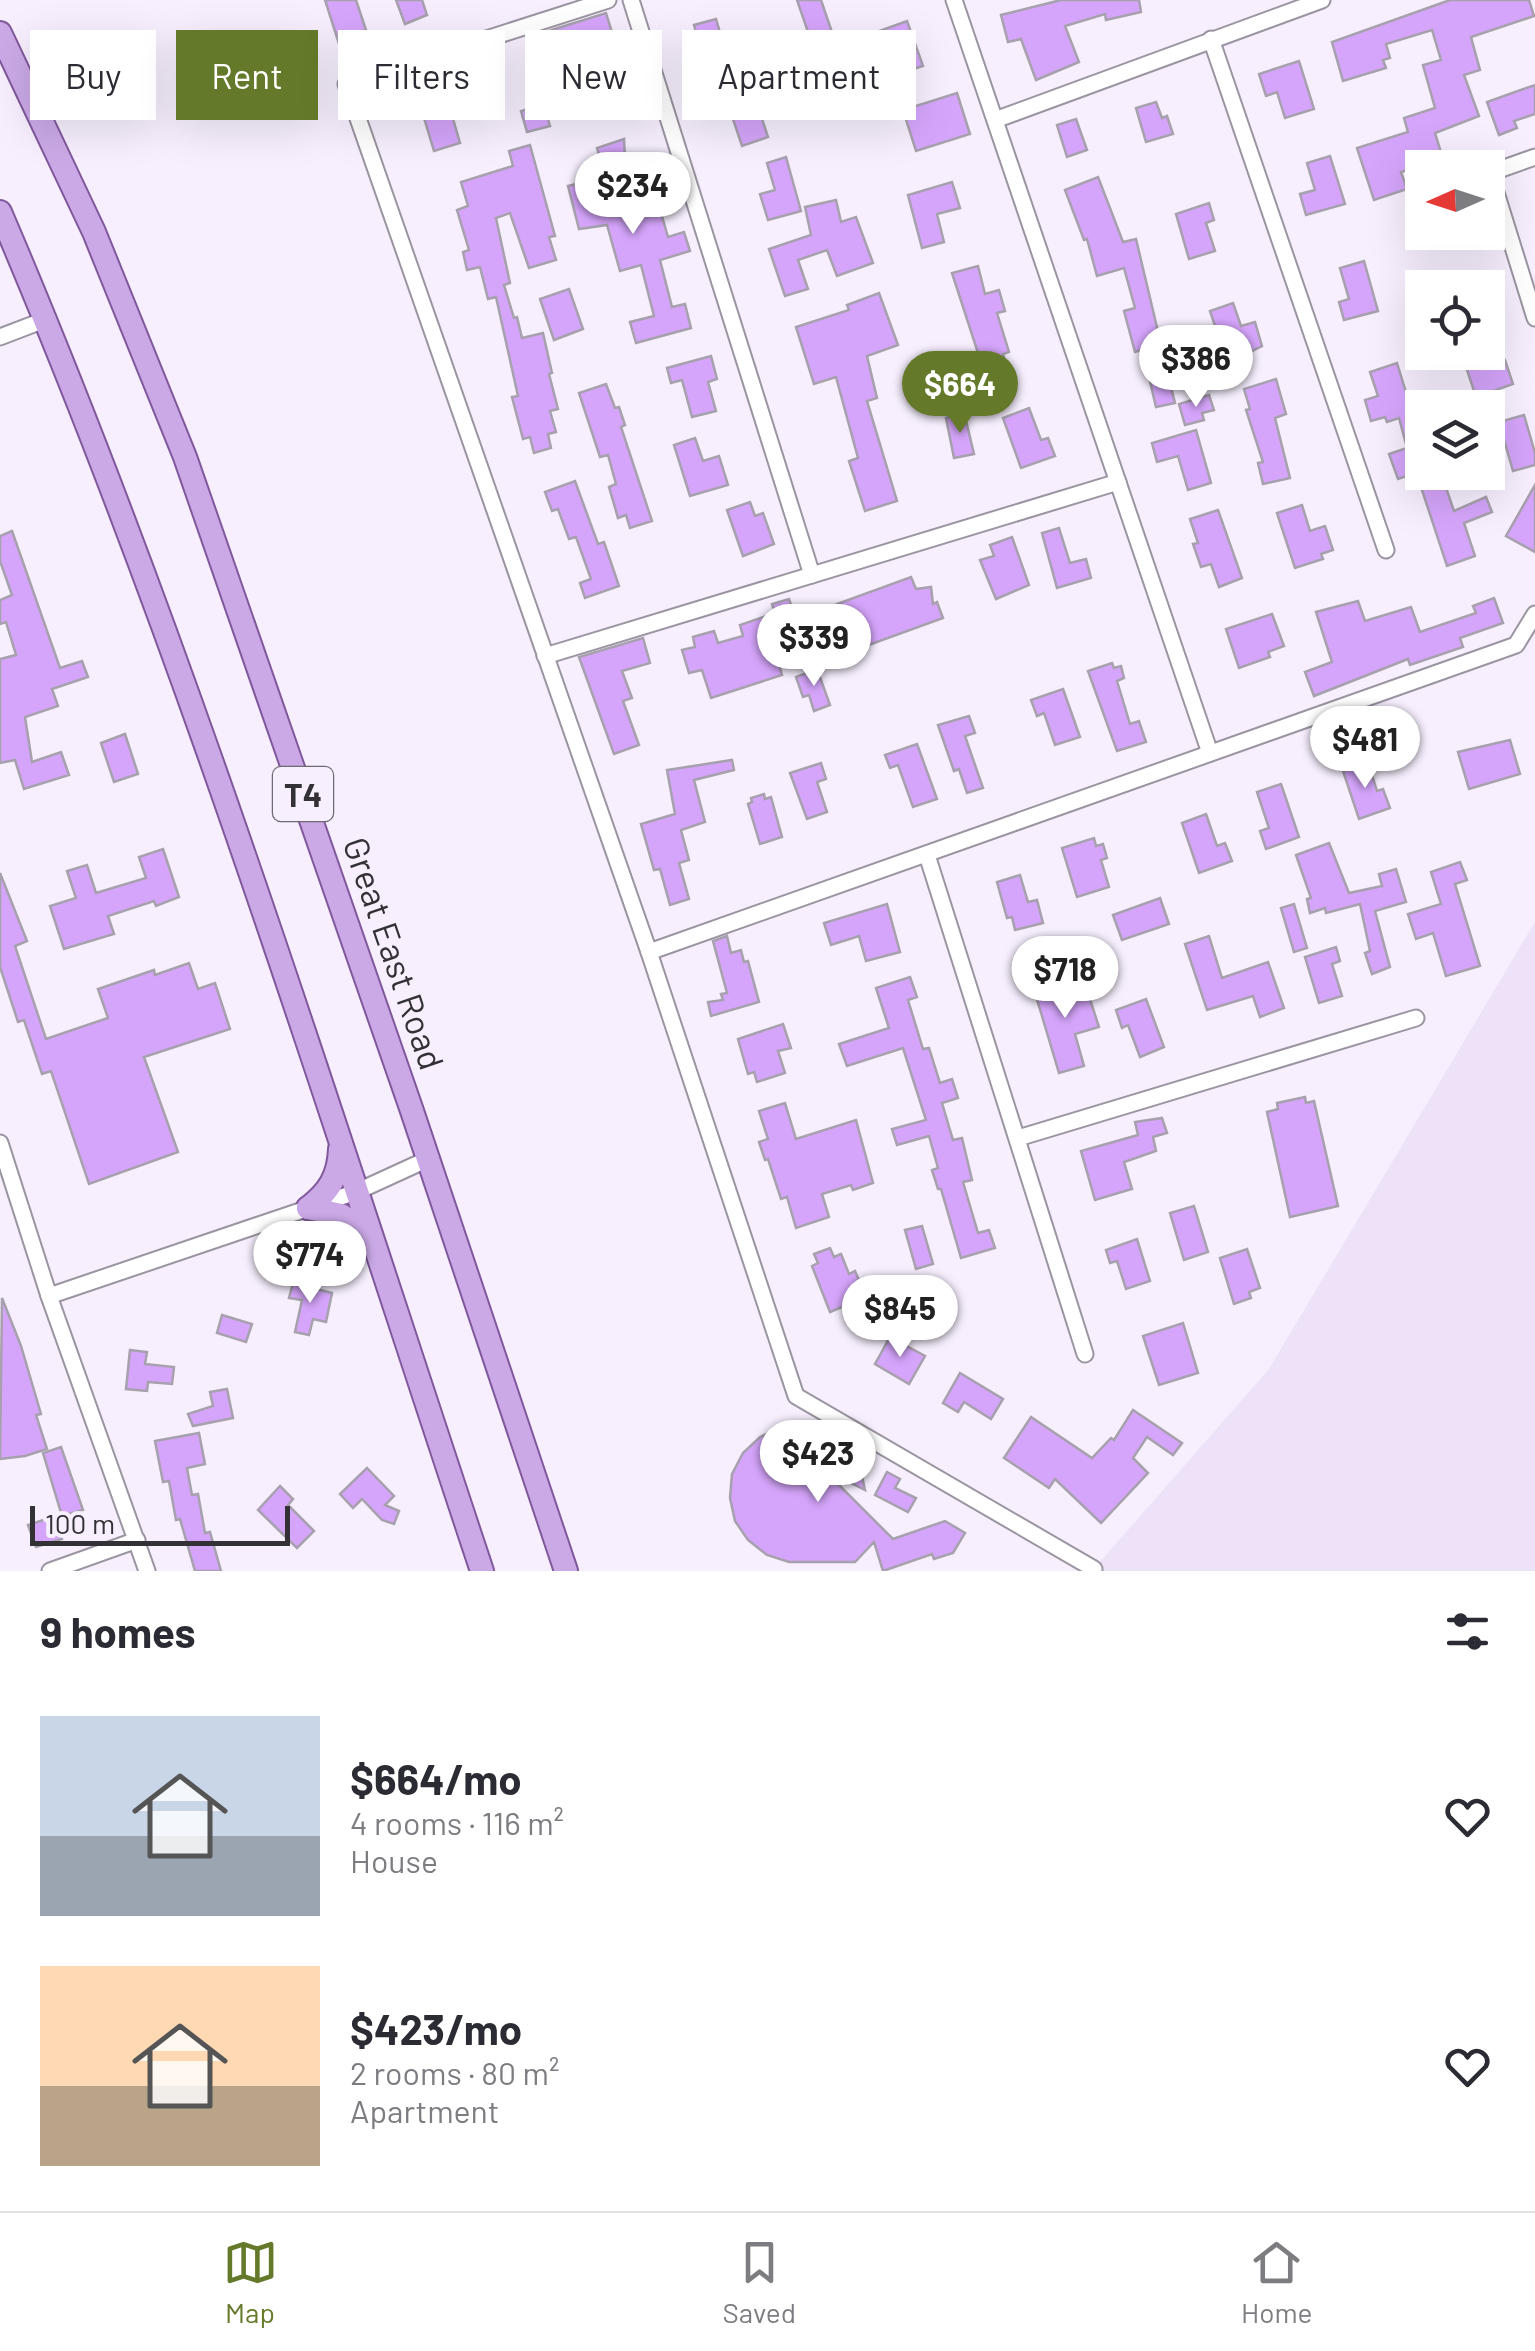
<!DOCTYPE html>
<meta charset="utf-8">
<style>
body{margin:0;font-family:Barlow,sans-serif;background:#f2f2f3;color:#2b2b33;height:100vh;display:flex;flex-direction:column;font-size:38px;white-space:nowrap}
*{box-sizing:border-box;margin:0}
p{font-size:32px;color:#7c7c81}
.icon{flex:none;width:55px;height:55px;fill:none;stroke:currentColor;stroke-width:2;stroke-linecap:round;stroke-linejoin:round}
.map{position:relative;height:1571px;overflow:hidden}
.panel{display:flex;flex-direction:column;background:#fff;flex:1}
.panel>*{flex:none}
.guide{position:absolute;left:30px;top:30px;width:1000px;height:90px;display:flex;gap:20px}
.needle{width:65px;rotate:267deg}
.buttons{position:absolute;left:1405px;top:150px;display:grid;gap:20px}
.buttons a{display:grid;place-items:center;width:100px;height:100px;border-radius:0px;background:#fff;box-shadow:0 10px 40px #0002;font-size:50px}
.scale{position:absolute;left:30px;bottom:25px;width:260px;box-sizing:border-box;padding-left:10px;border:5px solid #343136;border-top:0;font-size:28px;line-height:35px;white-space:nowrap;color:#343136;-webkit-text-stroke:8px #f7effe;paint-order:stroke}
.price{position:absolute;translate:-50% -85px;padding:0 22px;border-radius:35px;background:#fff;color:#222;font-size:32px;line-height:65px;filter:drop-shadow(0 2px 5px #0008)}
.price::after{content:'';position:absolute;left:50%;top:60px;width:30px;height:22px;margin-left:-15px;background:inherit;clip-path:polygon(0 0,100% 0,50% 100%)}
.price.selected{background:#65792a;color:#fff}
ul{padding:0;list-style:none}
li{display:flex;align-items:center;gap:30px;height:250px;padding:0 40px}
li span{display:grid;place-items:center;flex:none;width:280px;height:200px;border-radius:0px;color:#555}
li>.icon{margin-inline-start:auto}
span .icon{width:120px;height:120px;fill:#fffc;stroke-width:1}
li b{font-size:42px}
h2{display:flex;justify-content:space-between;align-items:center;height:120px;padding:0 40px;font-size:42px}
.pill{padding:0 35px;border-radius:0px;background:#fff;box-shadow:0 10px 40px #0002;font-size:35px;line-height:90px}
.pill.selected{background:#65792a;color:#fff}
.dock{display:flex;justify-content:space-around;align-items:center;height:140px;border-top:2px solid #e1e1e2;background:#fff;font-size:28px;color:#7c7c81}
.dock a{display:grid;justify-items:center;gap:5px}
.dock .selected{color:#65792a}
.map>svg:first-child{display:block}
</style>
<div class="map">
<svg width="1535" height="1571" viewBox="0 0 1535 1571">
<rect width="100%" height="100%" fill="#f7effe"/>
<polygon fill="#ede2f7" points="1535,922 1535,1571 1092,1571 1269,1369"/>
<g fill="#d5a5fb" stroke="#a7a0ad" stroke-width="2.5">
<polygon points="325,0 356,0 366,30 359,32 362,40 340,47"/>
<polygon points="396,0 422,0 427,15 405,24"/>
<polygon points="797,0 821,0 837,47 816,55"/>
<polygon points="1061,0 1139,0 1141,12 1106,20 1105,14 1065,26 1079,62 1036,80 1021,39 1008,42 1001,15"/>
<polygon points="1450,0 1529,0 1534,16 1471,37 1480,70 1464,75 1479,116 1435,133 1443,159 1401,172 1407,189 1374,200 1357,148 1408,132 1404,118 1435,108 1423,65 1441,60 1432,30 1386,44 1390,58 1383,60 1386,68 1343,81 1332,42"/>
<polygon points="606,13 615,42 607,44 624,99 587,111 568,52 540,61 532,36"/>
<polygon points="716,19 724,46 752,40 757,59 743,62 768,137 742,146 731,113 719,117 694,25"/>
<polygon points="907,21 923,66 883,79 868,35"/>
<polygon points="1299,61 1314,109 1285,118 1277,92 1266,96 1259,74"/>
<polygon points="1535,85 1535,114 1514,121 1517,128 1499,135 1487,102"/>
<polygon points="445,91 460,143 434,151 418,98"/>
<polygon points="957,93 970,134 916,151 903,110"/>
<polygon points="1156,102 1162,118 1167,116 1173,134 1146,142 1136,108"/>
<polygon points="544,104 550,126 527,132 521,111"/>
<polygon points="1076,119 1087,150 1067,157 1057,125"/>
<polygon points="624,139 625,160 637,198 655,192 668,237 684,232 690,251 660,260 672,307 685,304 691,328 636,343 630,322 654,316 641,265 620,271 607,225 579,229 568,186 606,177 597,148"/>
<polygon points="530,145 555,236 549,237 556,260 529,268 510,213 496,218 510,283 504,285 514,318 517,317 522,338 543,333 552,373 549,374 558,409 550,411 556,432 548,434 551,448 534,453 530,437 523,439 512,397 518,396 496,297 488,299 480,267 467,270 463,252 469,250 457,210 468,206 461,182 513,166 509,151"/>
<polygon points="1330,156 1345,204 1306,215 1300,194 1315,190 1307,163"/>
<polygon points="786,157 801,211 768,220 760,194 775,190 767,163"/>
<polygon points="1098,177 1123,242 1136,239 1160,340 1154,342 1155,346 1135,352 1124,311 1135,308 1124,268 1097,276 1087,239 1084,240 1065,190"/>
<polygon points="952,182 960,208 937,214 944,242 922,248 908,195"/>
<polygon points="836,200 841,222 856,217 873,263 837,276 827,250 798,260 808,289 785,296 769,249 811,235 805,207"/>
<polygon points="1209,203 1214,220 1206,223 1215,251 1189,259 1176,214"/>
<polygon points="1364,261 1378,311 1344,320 1339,302 1349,299 1340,268"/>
<polygon points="978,266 985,294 999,290 1005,311 997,313 1009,352 1003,354 1012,383 990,390 952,273"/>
<polygon points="569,289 583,329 554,340 540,299"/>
<polygon points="879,293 898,345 867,356 877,398 867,401 897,501 865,511 849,461 858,458 836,377 814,384 796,327 849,310 847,305"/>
<polygon points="1233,303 1241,326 1255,322 1262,346 1234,360 1232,354 1225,356 1210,311"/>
<polygon points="1461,352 1488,352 1492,364 1505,360 1513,384 1476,397"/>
<polygon points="711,356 717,379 708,382 716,411 692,417 682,380 671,383 667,368"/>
<polygon points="1397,363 1415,421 1422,418 1422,471 1398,479 1389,454 1407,448 1399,418 1387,422 1385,417 1371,421 1365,400 1378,396 1370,372"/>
<polygon points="1166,368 1175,403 1156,407 1148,373"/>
<polygon points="1276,379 1286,414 1275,418 1290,478 1263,484 1258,463 1263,462 1246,410 1250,409 1244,389"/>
<polygon points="606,384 615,408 619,407 625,425 621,427 652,521 630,528 626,515 618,518 609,487 616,484 608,455 600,457 579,393"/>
<polygon points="1209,395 1214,410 1202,413 1204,420 1185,425 1179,404"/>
<polygon points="1029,408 1041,440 1048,438 1055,456 1021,468 1003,418"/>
<polygon points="964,412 974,454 954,458 946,418"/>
<polygon points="1524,415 1535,453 1535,465 1513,471 1499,422"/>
<polygon points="1196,430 1211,483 1188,490 1178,456 1157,462 1152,443"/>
<polygon points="695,438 703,461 719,456 728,485 690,496 674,445"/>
<polygon points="1442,476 1454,511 1486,497 1492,512 1464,523 1475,556 1447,566 1420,484"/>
<polygon points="575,481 598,544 604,542 619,586 585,598 580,583 591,579 576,537 569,539 558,509 552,511 545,492"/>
<polygon points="1535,485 1535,552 1506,536"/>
<polygon points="750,502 755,516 763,513 774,544 743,556 727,510"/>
<polygon points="1302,505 1310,531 1325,526 1333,550 1321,554 1323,559 1295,568 1277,513"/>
<polygon points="1218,510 1242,578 1219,587 1211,564 1201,567 1193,544 1198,543 1190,519"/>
<polygon points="1059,528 1070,563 1086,559 1091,578 1057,588 1042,533"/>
<polygon points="12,531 60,668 82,661 88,677 52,689 58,706 25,717 32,762 61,752 69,775 24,789 15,760 0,763 0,659 16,655 6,622 0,624 0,600 12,595 0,561 0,536"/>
<polygon points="1012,537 1029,585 996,599 980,560 994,556 990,545"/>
<polygon points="911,577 916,589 931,587 933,604 937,602 943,618 847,653 843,641 849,639 837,604"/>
<polygon points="1494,598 1503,623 1460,638 1463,647 1410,665 1408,659 1314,696 1305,672 1332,662 1316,612 1358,601 1365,621 1411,607 1420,632 1476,613 1473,606"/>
<polygon points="789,599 792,608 797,606 807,642 775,651 782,675 711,698 702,670 689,673 682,650 695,647 693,637 714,631 718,643 743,636 740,625 775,613 772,604"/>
<polygon points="1272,614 1284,646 1268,652 1270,657 1239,668 1226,629"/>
<polygon points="643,638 650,663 622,671 632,698 623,701 639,745 614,754 579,657"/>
<polygon points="1112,663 1114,668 1121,666 1124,678 1117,681 1130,724 1139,721 1146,742 1117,751 1088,671"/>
<polygon points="817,669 830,705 814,711 809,695 803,697 796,677"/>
<polygon points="1063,689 1080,737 1055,745 1044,713 1037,716 1031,700"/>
<polygon points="969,716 975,733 965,736 983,788 967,793 959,769 954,771 938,725"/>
<polygon points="125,734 138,774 114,782 101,743"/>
<polygon points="1510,740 1520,774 1469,789 1458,752"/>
<polygon points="917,744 937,799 913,807 898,765 890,768 885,755"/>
<polygon points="732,760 734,770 694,780 705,822 681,830 689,860 679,863 689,899 670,905 660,869 654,870 641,824 675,814 667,770"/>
<polygon points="1368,762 1377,791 1383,789 1390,808 1359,819 1343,771"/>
<polygon points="821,763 826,779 817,782 827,812 807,819 790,773"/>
<polygon points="1281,784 1299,837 1266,849 1260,831 1269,828 1257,792"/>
<polygon points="764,794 765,799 771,797 782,837 760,844 748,804 752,802 751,798"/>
<polygon points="1206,814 1217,846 1225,843 1232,861 1199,873 1182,823"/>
<polygon points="1094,838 1096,846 1103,844 1107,858 1101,860 1109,887 1077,897 1062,848"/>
<polygon points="1329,843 1349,893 1382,886 1379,874 1396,869 1406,902 1375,911 1390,967 1372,974 1365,953 1370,951 1360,904 1326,913 1325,908 1310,913 1307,899 1311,898 1296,855"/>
<polygon points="163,849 179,897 156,906 154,901 108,916 114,934 64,949 50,906 76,898 67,871 87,865 96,893 146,878 139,857"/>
<polygon points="1460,862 1467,880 1455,884 1480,966 1446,976 1433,933 1416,939 1408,914 1441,904 1431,872"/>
<polygon points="0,873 27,941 15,946 46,1039 108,1018 98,989 154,970 155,975 189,963 198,989 215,983 230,1029 144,1057 178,1152 89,1184 51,1071 42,1074 24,1020 18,1022 0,967"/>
<polygon points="1020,875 1028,902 1037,900 1043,923 1015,930 1012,917 1007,918 997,882"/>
<polygon points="1160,898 1169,924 1122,940 1113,915"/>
<polygon points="887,904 900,952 866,961 859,936 831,945 824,923"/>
<polygon points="1294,904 1307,948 1294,952 1281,908"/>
<polygon points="727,936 731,953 741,950 744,962 748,961 759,1002 711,1016 708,1002 723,1000 721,994 727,993 713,941"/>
<polygon points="1209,936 1222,978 1268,962 1284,1008 1260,1017 1253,996 1207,1010 1185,944"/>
<polygon points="1336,947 1340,961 1332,964 1342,996 1319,1003 1305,957"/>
<polygon points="910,977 917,997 908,1000 923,1049 929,1048 940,1083 952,1079 958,1098 942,1103 953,1140 962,1138 972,1180 963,1182 978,1233 989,1230 995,1248 961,1258 941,1189 938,1189 932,1170 938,1168 929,1136 897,1145 892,1129 926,1120 903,1048 847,1066 839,1044 889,1028 876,988"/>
<polygon points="1064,977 1070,998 1088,993 1099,1027 1075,1034 1084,1066 1059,1073 1033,986"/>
<polygon points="1146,999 1164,1047 1140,1057 1128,1025 1122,1028 1116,1010"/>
<polygon points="783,1024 791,1048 778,1051 785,1073 757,1082 754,1072 748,1074 738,1039"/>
<polygon points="1305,1097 1306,1103 1314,1101 1338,1206 1290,1217 1267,1112 1278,1109 1277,1103"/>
<polygon points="785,1103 796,1139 856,1120 873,1183 853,1190 851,1185 822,1194 829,1217 796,1228 787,1197 781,1199 768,1159 765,1160 759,1142 768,1139 759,1111"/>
<polygon points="1162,1118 1167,1133 1153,1137 1156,1151 1124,1162 1132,1189 1095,1200 1081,1151 1138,1135 1135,1122"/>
<polygon points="1194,1206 1208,1252 1184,1260 1170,1213"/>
<polygon points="922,1226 933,1264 916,1269 905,1230"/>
<polygon points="1137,1239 1150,1281 1126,1289 1117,1261 1110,1263 1106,1250"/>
<polygon points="830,1248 834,1257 841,1254 849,1274 855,1271 866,1297 830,1312 812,1266 818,1263 814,1254"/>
<polygon points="1247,1249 1260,1288 1249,1292 1251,1298 1234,1304 1220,1258"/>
<polygon points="293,1283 332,1293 326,1322 313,1319 309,1335 295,1332 302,1300 289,1298"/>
<polygon points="2,1298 21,1346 41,1414 36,1415 47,1449 25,1456 0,1459"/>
<polygon points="222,1315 252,1324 246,1342 217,1333"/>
<polygon points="1183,1323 1198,1373 1159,1385 1143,1336"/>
<polygon points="890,1337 925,1356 909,1384 875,1364"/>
<polygon points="130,1350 147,1352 145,1364 174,1367 172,1384 148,1382 147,1391 126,1389"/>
<polygon points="960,1373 1003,1399 991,1419 964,1402 958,1412 943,1403"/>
<polygon points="227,1389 233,1418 193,1426 188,1414 213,1406 210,1392"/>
<polygon points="1133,1410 1182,1443 1173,1455 1147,1437 1133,1458 1148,1473 1101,1523 1055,1479 1049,1488 1004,1458 1031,1417 1092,1458 1111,1438 1114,1440"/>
<polygon points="805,1426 828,1433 847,1447 860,1467 865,1490 823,1469 893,1539 945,1521 965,1533 953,1553 934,1559 932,1554 883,1571 874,1542 855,1562 789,1562 767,1555 748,1540 735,1521 730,1498 732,1474 743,1453 760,1437 782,1427"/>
<polygon points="199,1433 205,1464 187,1468 192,1495 198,1494 205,1533 210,1532 221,1571 195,1571 180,1519 176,1520 169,1481 163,1482 155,1441"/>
<polygon points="61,1447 83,1510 62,1516 43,1453"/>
<polygon points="367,1468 394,1496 385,1505 399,1511 394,1524 382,1520 362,1499 353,1508 340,1494"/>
<polygon points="887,1472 900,1479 895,1488 916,1498 908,1512 875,1495"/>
<polygon points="280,1486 293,1499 288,1505 314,1531 297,1548 258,1510"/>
<polygon points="55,1516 62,1539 36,1547 28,1525"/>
</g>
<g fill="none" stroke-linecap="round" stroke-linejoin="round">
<g stroke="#9b94a1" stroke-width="19">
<g id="street">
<polyline points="608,0 346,84 649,952 796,1396 1094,1569"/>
<polyline points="631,0 812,575"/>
<polyline points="954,0 1210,753"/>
<polyline points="1211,39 1386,550"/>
<polyline points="995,120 1322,0"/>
<polyline points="1535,157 1490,173 1535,318"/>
<polyline points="0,337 47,319"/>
<polyline points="545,656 1118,482"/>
<polyline points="927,855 1085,1354"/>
<polyline points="649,952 1516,645 1535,614"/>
<polyline points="1018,1138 1416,1018"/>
<polyline points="0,1143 49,1296 147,1571"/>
<polyline points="49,1296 356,1192 428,1159"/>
<polyline points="50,1571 137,1540"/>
</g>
</g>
<g stroke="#80599d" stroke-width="26">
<g id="primary">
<polyline points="0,33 94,232 185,457 411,1108 566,1571"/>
<path d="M0,212c189,442 330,903 482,1359"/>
<path d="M308,1208c21,-16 31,-32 32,-59"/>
<polyline points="308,1208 341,1215 370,1234"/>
</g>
</g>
<use href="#street" stroke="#fff" stroke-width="15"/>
<use href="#primary" stroke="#cba9e6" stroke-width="22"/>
</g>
<g text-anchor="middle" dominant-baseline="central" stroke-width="8" stroke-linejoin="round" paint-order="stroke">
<rect fill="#f7effe" stroke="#6e6a72" stroke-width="2.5" x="273" y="767" width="60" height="54" rx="8"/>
<g font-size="32" font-weight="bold" fill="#343136">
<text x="303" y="794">T4</text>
</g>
<g font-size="35" fill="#343136" stroke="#f7effe">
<text transform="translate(395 953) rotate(71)">Great East Road</text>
</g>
</g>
</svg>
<div class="buttons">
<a><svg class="needle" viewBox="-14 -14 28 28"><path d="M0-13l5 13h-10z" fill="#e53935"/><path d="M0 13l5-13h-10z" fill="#7c7c81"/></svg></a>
<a><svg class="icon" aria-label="locate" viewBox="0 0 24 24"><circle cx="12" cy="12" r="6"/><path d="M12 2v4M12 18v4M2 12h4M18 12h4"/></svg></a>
<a><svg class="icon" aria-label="layers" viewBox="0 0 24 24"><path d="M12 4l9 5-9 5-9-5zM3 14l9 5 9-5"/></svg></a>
</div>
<div class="scale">100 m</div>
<b class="price" style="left:633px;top:237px">$234</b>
<b class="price" style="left:1196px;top:410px">$386</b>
<b class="price selected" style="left:960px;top:436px">$664</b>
<b class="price" style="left:814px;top:689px">$339</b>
<b class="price" style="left:1365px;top:791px">$481</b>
<b class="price" style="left:1065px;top:1021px">$718</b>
<b class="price" style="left:310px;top:1306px">$774</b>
<b class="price" style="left:900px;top:1360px">$845</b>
<b class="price" style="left:818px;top:1505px">$423</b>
<div class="guide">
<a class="pill">Buy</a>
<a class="pill selected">Rent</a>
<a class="pill">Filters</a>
<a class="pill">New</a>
<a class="pill">Apartment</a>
</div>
</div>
<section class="panel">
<h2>9 homes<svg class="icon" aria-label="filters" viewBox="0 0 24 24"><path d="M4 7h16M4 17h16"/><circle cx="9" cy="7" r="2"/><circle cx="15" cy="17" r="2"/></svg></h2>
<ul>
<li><span style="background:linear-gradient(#c9d6e8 60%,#9aa5b1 0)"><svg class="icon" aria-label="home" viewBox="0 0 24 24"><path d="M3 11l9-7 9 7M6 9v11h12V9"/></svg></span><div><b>$664/mo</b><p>4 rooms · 116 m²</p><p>House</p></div><svg class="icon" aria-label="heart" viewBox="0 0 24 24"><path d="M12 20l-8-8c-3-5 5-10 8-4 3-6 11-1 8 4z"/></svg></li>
<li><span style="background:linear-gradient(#ffd9b3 60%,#b9a48a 0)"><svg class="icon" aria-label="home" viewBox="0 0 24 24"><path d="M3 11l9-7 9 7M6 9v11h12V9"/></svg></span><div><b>$423/mo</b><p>2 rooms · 80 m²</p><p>Apartment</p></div><svg class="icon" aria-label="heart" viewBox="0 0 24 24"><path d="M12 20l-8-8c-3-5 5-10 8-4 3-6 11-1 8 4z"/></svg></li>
</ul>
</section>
<nav class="dock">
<a class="selected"><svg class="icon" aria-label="map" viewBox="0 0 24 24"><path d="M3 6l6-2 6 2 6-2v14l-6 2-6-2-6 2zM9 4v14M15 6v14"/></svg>Map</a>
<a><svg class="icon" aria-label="saved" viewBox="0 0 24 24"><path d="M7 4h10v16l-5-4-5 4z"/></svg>Saved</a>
<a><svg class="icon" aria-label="home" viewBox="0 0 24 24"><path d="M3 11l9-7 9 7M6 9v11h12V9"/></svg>Home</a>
</nav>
